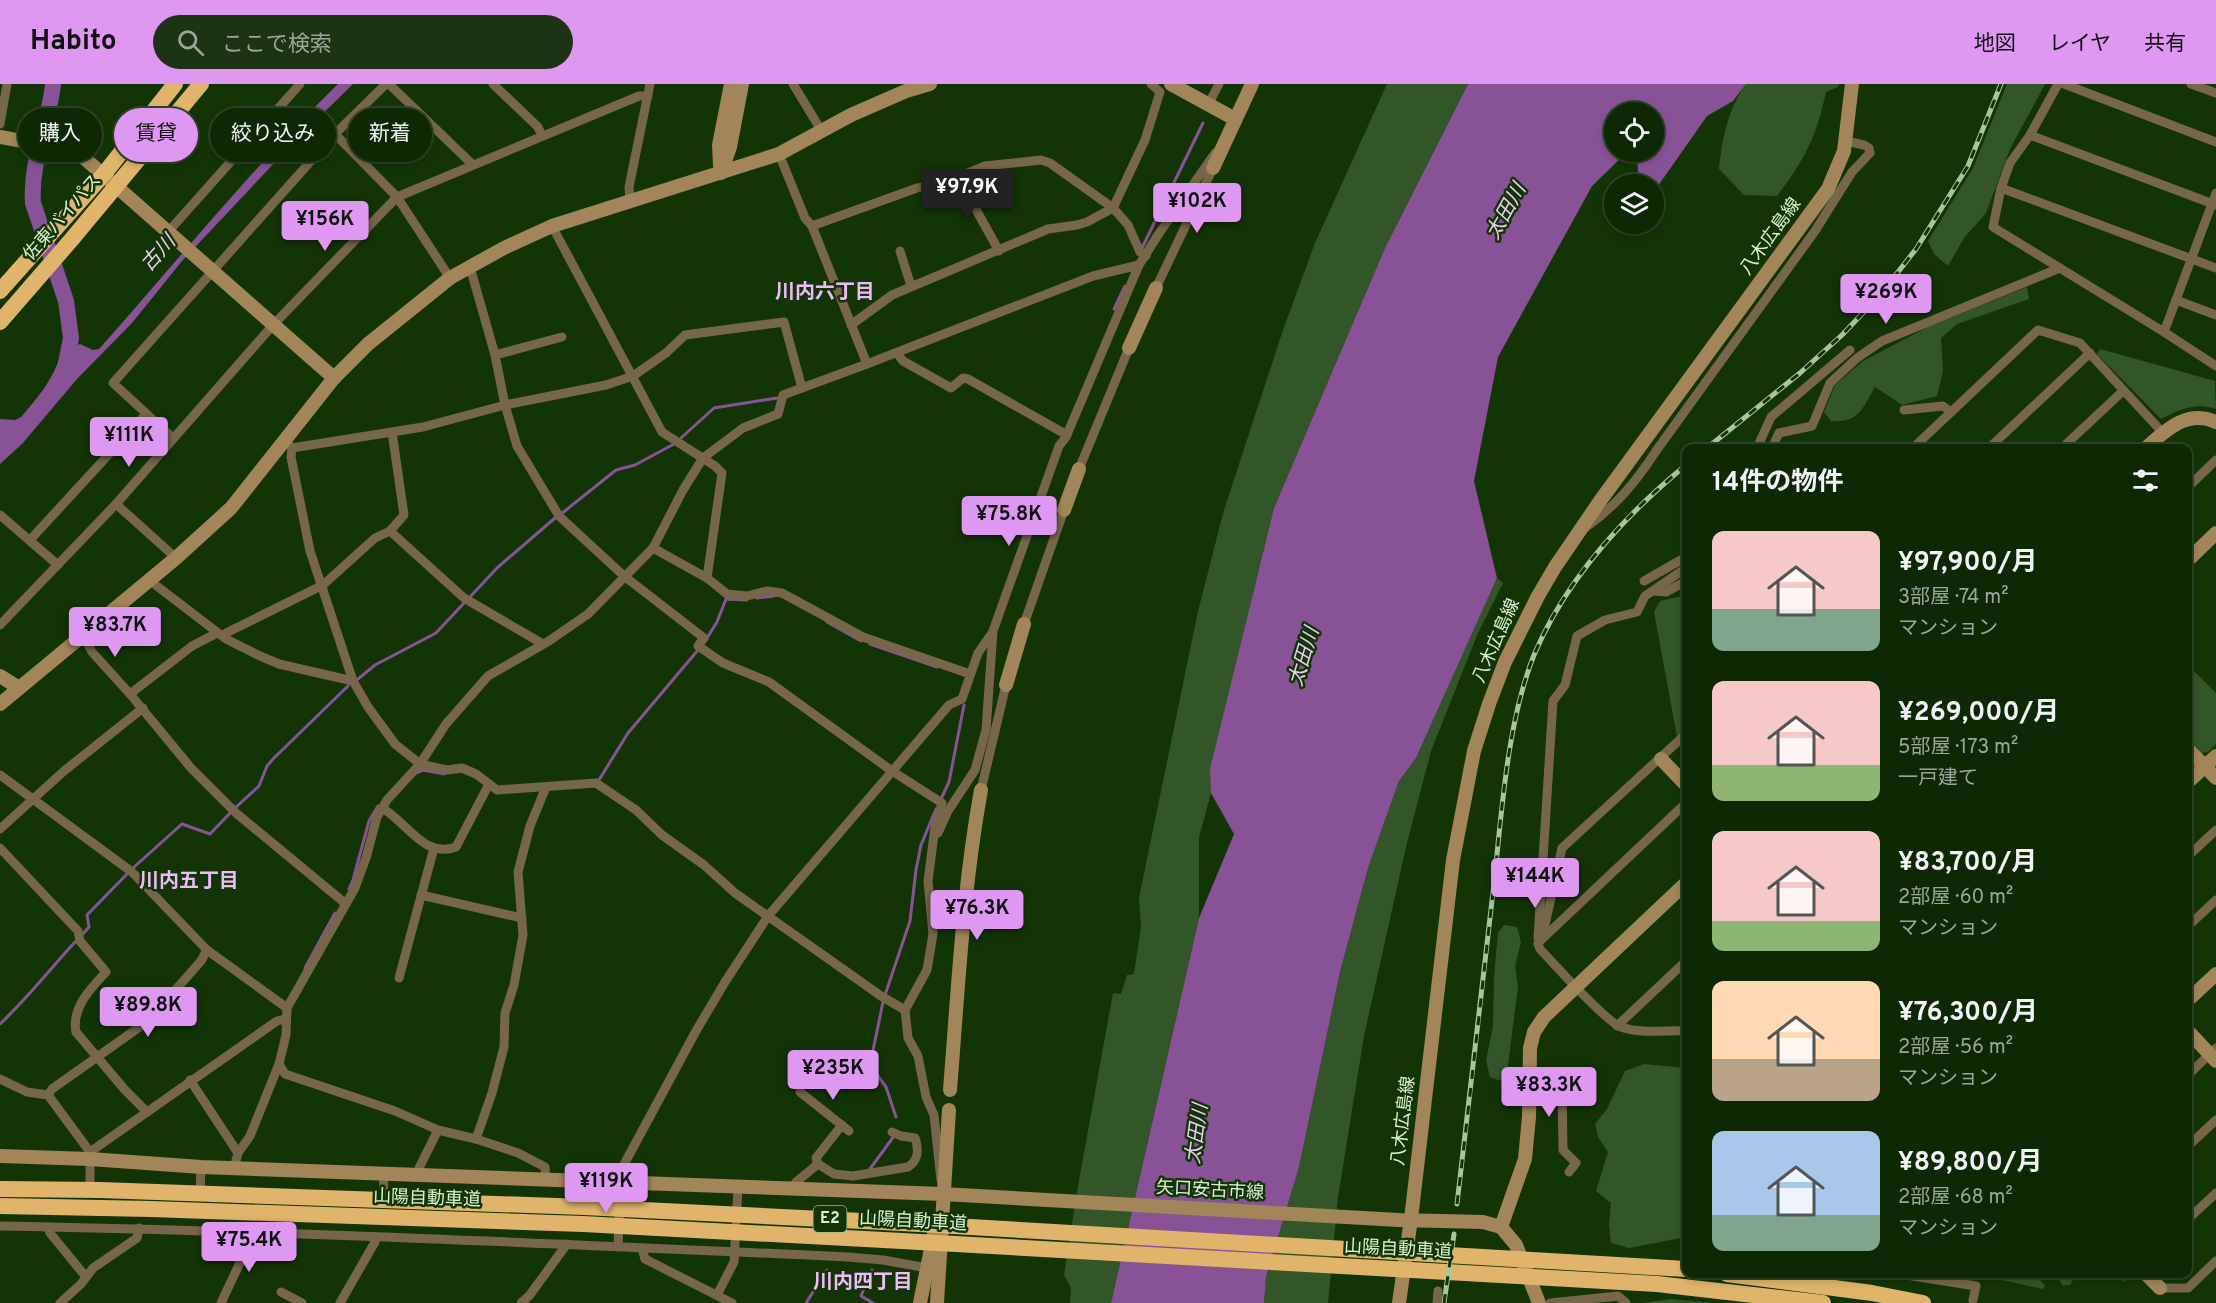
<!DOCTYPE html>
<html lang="ja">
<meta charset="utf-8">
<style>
body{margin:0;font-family:Overpass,"Noto Sans JP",sans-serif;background:#1c3413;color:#f1f3f6;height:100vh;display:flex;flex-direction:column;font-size:22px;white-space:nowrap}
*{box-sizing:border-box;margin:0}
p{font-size:20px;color:#9ba69a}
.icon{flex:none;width:33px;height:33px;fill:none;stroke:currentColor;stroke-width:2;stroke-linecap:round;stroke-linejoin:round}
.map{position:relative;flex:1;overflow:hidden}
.drawer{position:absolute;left:1682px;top:360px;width:510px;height:834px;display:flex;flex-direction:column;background:#0e2804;border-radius:12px;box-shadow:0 3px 9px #0003,0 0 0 2px #2e4426}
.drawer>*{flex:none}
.hud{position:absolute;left:18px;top:24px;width:570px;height:54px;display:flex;gap:12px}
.buttons{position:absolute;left:1604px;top:18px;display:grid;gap:12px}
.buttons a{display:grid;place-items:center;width:60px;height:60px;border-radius:50%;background:#0e2804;box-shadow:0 3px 9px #0003,0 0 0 2px #2e4426;font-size:30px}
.price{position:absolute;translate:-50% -51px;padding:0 14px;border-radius:6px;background:#de98f2;color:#111;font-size:20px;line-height:39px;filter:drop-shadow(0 2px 3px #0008)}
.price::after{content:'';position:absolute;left:50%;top:36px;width:18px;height:14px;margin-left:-9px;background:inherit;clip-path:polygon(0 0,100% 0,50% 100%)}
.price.current{background:#222;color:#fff}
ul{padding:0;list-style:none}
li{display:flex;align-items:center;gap:18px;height:150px;padding:0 30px}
li span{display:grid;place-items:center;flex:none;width:168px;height:120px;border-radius:12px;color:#555}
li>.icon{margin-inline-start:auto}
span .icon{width:72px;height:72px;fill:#fffc;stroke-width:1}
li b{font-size:26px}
h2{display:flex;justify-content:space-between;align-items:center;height:72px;padding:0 30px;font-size:26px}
.chip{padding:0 21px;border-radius:27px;background:#0e2804;box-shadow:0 3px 9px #0003,0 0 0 2px #2e4426;font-size:21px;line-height:54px}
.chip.current{background:#de98f2;color:#111}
header{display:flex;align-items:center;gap:36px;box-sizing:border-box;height:84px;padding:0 30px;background:#de98f2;color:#111}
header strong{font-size:28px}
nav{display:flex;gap:33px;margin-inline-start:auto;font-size:21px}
.search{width:420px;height:54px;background:#1c3413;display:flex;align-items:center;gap:15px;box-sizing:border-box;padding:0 21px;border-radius:33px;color:#9ba69a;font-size:22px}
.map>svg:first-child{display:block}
</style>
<header>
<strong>Habito</strong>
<div class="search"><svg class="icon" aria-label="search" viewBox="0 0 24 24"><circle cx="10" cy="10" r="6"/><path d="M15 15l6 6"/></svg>ここで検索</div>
<nav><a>地図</a><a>レイヤ</a><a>共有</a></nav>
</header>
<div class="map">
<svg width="2216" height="1219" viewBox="0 0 2216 1219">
<rect width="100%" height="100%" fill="#133506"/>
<g fill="#335628">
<polygon points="1387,0 1468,0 1385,164 1274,424 1211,685 1211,709 1199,753 1199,834 1111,1219 1070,1219 1071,1204 1064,1191 1078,1102 1113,909 1121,910 1127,891 1134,890 1141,843 1139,814 1198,527 1224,426 1283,246 1315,159"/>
<path d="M1746,0h93l-1,3 -12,5c-10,46 -21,67 -49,104l-33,-1 -25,-26c3,-31 9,-60 27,-85z"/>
<polygon points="2007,0 2045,0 2010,65 1986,129 1964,154 1948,182 1934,170 1928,157 1973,84"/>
<path d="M2027,203l2,12 -72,25 -16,14 2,33 -6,25 -35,9 -27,-18c-13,21 -15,36 -44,34l-7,-9 11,-27 28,-24 65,-34z"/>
<path d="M2100,265l115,32 1,28c-19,-7 -38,1 -55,10l-64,-65z"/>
<polygon points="1497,494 1503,499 1478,549 1431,667 1406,763 1364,952 1338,1113 1328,1219 1264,1219 1266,1193 1299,1083 1340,888 1368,784 1399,697 1416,674"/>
<polygon points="1682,512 1686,516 1686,650 1678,658 1654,528 1660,517"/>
<polygon points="2192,585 2216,609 2216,660 2208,668 2202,669 2187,653 2187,590"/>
<polygon points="1504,841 1517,843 1521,858 1515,882 1518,902 1507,989 1501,997 1490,993 1486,977 1493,942 1494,893 1498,849"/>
<polygon points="1644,980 1686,984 1686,1153 1629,1164 1611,1159 1609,1141 1611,1119 1596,1107 1608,1068 1598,1053 1595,1040 1607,1025 1625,987"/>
<polygon points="1990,1190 2035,1190 2045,1202 2043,1205 1997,1195"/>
<polygon points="2057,1190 2076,1190 2070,1201 2062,1201"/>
<polygon points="1671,1215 1715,1219 1642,1219"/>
</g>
<g fill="#885297" fill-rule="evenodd">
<path d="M338,0h15l-57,56 -114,121 -50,62 -55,56 -55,65 -22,20v-45l15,1 6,-3c19,-22 32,-37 41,-66l18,-7 13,6 6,-1c79,-89 154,-182 239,-265z"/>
<path d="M1468,0h278l-13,17 -26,15 -54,77v-9h-20l5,-11 -1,-18 -14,1 -31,30 -94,171 -24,124 23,97 -81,180 -17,23 -31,87 -28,104 -41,195 -33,110 -2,26h-153l88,-385 35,-84 -23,-41 -1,-24 64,-261 111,-260zM1614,28h39v40h-39z"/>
</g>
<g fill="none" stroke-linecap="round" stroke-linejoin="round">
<g stroke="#885297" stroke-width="3">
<polyline points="1142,164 1203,39"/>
<polyline points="1114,225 1125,202"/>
<polyline points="681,354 714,324 777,314"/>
<polyline points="561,430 616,386 635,381 674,360"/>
<polyline points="469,514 497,484 555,434"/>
<polyline points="757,514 774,512"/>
<polyline points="827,538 861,557"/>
<polyline points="707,554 717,538 726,515 747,516"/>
<polyline points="870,560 937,583"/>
<polyline points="358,595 375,581 436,549 464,519"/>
<polyline points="416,689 423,686 444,690"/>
<polyline points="599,696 628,649 698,566"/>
<polyline points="941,715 949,698 964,621"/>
<polyline points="234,725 259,702 267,682 274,674 348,602"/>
<polyline points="133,784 182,740 210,750 231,728"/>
<polyline points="349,805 353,796 369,737 378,722"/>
<polyline points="81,852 89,843 87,831 127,790"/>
<polyline points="305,884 335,829"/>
<polyline points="885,911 910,837 916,786 921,761 936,725"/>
<polyline points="883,918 870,981 886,1003 896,1033"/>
<path d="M0,940c27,-25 50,-55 75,-82"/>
<polyline points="870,1085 894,1052"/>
<polyline points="872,1186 861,1212 873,1219"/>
<polyline points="806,1219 827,1186"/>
</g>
<path stroke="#885297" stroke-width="16" d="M53,0c-4,40 -23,78 -20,119l33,98 5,37 -6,30"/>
<g stroke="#77664a" stroke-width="9">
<polyline points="389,0 473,81"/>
<polyline points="493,0 538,43 542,52"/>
<polyline points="793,0 821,46"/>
<polyline points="2058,0 2030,51 2010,79 2001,104 1993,143 2164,248 2216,282"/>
<polyline points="2064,0 2216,58"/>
<polyline points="2191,0 2216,9"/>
<polyline points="1208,21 1219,0"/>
<polyline points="0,40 7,0"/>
<polyline points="335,50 397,113 450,194"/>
<polyline points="2030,51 2216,121"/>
<polyline points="779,70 805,134 812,142 867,280"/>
<polyline points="958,93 999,167"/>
<polyline points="2001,104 2216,184"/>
<polyline points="630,117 629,103 650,0"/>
<polyline points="552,142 662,348 715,382 722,389 707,494"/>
<polyline points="812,142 917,104 958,93 985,82 1041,76 1050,79 1113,124 1128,141 1140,168 1146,172"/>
<polyline points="168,148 300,0"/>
<polyline points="900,167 911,202"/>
<polyline points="470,183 495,271 505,321 517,362 559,432 624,492 704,554 698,562 723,579 769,598 892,687 942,719 935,743 928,797 933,850 927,886 905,926 908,954 918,972 926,1013 934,1031 941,1096"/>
<polyline points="1156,204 1213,84"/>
<polyline points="2176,216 2216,231"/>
<polyline points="851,241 892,211 1048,145 1077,141 1087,138 1113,124 1145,56 1160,8 1151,0"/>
<polyline points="2164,248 2216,109"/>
<polyline points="897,269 903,277 951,304 963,294 968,295 1067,351"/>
<polyline points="495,271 562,253"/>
<polyline points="1904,326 1943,322 1951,328"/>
<polyline points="173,354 113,299 335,50 386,0"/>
<polyline points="285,356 292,364 291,373 310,467 353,597 368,623 395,660 420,680 447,686 462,684 476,690 497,706 596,699 636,726 662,751 704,781 735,809 881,912 905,926"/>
<polyline points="292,364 423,343 505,321 606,301 633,292 666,269 685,251 784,238 802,304"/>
<polyline points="1757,364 1771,333 1850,266"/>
<polyline points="1772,364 1779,349 1812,342 1830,299 1857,274 1882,257 2060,184"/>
<polyline points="1913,364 2038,246 2080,259 2163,349"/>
<polyline points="1989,364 2090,269"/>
<polyline points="2062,364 2123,307"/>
<polyline points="1079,385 1129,264"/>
<polyline points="2187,404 2216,376"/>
<polyline points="116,420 176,474"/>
<polyline points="0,431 58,481"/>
<path d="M1585,444c30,-21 51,-46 71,-77l159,-220 37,-59 18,-19 -1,-5 -5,-3 -18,-4"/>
<polyline points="390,447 404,431 392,348"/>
<polyline points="30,456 145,331"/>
<polyline points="653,464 707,494 727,510 747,512 767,507 782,509 863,553 970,590"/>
<polyline points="149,496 226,555 260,572 279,580 353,597"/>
<polyline points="1644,497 1686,473"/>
<polyline points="1654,507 1666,508 1686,497"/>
<polyline points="1024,540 1064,426"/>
<polyline points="0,541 116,420 273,241 397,113 639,12 648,12"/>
<polyline points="217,549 192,562 130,610 191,684 236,729 346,820"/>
<polyline points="83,551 92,568 130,610"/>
<polyline points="223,552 226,549 323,501 375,454 390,447 464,514 543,560"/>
<path d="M1686,650l-124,114 -18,81 -6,15 2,5c14,15 66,73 81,78 19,7 45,3 65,4"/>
<polyline points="0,691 132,788 207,866 287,924"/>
<polyline points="981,706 1006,601"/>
<path d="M382,724c25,14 42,51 74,39l33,-63"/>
<polyline points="0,745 64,687 143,624"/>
<polyline points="938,749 948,727 975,686 986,646 993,547 1059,362 1066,353 1139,181 1158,151 1215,69"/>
<path d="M0,764l78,83 2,10 26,31c-15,16 -35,36 -30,60l49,58 22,22"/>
<polyline points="2187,773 2216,746"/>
<polyline points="421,811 522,834"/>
<polyline points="2187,843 2216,816"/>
<polyline points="1538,854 1553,617 1565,601 1577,552 1605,536 1637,528 1645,512 1686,484"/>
<polyline points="1541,856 1686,719"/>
<polyline points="399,894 434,764"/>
<polyline points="1617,942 1686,877"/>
<polyline points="279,980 285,990 395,1027 438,1046 476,1055 518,1069 545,1083 546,1095"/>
<polyline points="1529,991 1558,992 1562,1000 1563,1066 1576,1079 1569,1088"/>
<polyline points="2187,992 2216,964"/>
<polyline points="0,995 27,1008 48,1011 90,1068"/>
<polyline points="190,996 238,1069"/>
<polyline points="800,1008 849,1047"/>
<polyline points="48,1011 52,1005 148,937 201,877 207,866"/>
<polyline points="476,1055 492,1009 504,963 505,929 514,901 523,851 518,788 530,742 546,703"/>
<polyline points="2187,1063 2216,1036"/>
<polyline points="818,1080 816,1074 842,1041"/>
<polyline points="234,1084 238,1069 250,1052 279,980 286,951 287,924 355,804 366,774 377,733 387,716 420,680 446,640 488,592 549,557 588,530 653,464 683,406 703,374 743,344 778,330 783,311 867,280 1093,192 1139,181"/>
<polyline points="418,1091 419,1084 438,1046"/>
<path d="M791,1105l5,-7 22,-18 16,10 19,2 55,-9c11,-7 11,-17 7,-29l-14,-2 -9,-4"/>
<polyline points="90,1108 90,1068 277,937 285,935"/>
<polyline points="200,1111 201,1083"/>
<polyline points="383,1118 384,1089"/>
<polyline points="2187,1136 2216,1109"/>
<path d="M0,1142c283,5 565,18 848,31l35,3 44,8"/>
<polyline points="48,1143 50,1149 86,1193"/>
<polyline points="618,1163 621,1086 696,947 725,898 768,832 949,621 962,615 978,569 992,549"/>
<polyline points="642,1164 645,1175 732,1219"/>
<polyline points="1900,1190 1976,1202 1973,1216"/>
<polyline points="2114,1190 2124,1192 2128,1190"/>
<polyline points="2160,1204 2188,1204 2216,1177"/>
<polyline points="281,1208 302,1219"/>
<polyline points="717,1211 734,1178 738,1104"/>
<polyline points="60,1219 81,1200 93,1184 137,1154 139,1144"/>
<polyline points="221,1219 254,1149"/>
<polyline points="340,1219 375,1158 375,1153"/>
<polyline points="521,1219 529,1212 567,1160"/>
<polyline points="1437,1219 1438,1207"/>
<polyline points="1550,1219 1618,1212 1626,1219"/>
</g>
<g stroke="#a28558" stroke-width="14">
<polyline points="1171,0 1235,35"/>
<polyline points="0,53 65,65 83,73 334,294"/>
<polyline points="720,81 719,61 731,0"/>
<polyline points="1213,84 1252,0"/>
<polyline points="721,89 730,63 742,0"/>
<polyline points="1129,264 1156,204"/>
<path d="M2146,364c20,-18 41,-39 70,-26"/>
<polyline points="1064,426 1079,385"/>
<polyline points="2187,477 2216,449"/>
<polyline points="0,592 19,604"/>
<polyline points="1006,601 1024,540"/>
<polyline points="0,620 176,474 231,424 334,294 368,260 450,194 504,164 552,142 779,70 851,31 906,7 930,0"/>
<polyline points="2187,664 2216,694"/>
<polyline points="1661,675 1686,701"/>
<polyline points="2187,699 2216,672"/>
<polyline points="2187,917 2216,890"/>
<polyline points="2187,946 2216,977"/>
<path d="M950,1006c8,-100 13,-201 31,-300"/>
<polyline points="0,1072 90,1075 201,1083 943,1110 1399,1136 1483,1138 1501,1143 1516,1161 1539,1219"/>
<polyline points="1501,1143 1525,1075 1529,1033 1530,964 1534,948 1544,933 1686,799"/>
<polyline points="2146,1190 2160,1204"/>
<polyline points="920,1219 934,1150"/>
<polyline points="937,1219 949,1026"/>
<polyline points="1399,1219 1411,1135 1453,776 1474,667 1489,620 1505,578 1538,512 1555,483 1600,417 1828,105 1844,67 1852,0"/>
</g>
<g stroke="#e0b46b" stroke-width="16">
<polyline points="0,207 104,90 175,0"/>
<polyline points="0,238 72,155 201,0"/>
<polyline points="0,1105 100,1106 584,1123 902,1139 1686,1185"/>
<polyline points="0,1122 151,1125 583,1140 902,1157 1657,1200 1823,1219"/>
<polyline points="1727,1190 1872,1209 1923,1219"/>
</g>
<g stroke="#a9c49f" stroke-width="5">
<g id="rail">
<polyline points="1707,364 1800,289 1842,251 1880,211 1916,165 1968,82 2001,0"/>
<path d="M1457,1120c13,-107 25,-214 37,-321 8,-73 13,-160 40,-228 32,-76 89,-138 152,-190"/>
<polyline points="1444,1219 1454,1150"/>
</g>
</g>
<use href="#rail" stroke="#133506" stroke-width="3" stroke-dasharray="9" stroke-linecap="butt"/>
</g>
<g text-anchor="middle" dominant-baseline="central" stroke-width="5" stroke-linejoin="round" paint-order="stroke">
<rect fill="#133506" stroke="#9db993" stroke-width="1.5" x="813.5" y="1122" width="33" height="26" rx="4.5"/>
<g font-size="16" font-weight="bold" fill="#d8f2d0">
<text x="830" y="1135">E2</text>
</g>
<g font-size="18" fill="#d8f2d0" stroke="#133506">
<text transform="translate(63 134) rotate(-49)">佐東バイパス</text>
<text transform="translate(1771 153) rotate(-54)">八木広島線</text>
<text transform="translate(1497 557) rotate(-66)">八木広島線</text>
<text transform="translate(1404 1037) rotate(-83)">八木広島線</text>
<text transform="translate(1210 1107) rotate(3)">矢口安古市線</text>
<text transform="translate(427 1115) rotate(2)">山陽自動車道</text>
<text transform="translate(913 1138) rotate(3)">山陽自動車道</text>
<text transform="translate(1398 1166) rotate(3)">山陽自動車道</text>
</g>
<g font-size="20" font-style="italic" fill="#eacdf3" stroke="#133506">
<text transform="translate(1507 128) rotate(-61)">太田川</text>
<text transform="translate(159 170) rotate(-48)">古川</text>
<text transform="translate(1305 573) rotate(-73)">太田川</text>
<text transform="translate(1198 1050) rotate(-82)">太田川</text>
</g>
<g font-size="20" font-weight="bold" fill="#ecbbfa" stroke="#133506">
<text x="825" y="209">川内六丁目</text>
<text x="189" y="798">川内五丁目</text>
<text x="863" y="1199">川内四丁目</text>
</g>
</g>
</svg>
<div class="buttons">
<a><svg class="icon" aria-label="locate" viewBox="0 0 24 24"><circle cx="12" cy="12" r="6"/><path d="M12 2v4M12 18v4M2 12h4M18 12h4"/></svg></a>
<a><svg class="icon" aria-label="layers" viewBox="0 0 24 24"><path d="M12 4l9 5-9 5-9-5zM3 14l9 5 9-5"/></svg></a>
</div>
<b class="price current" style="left:967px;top:136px">¥97.9K</b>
<b class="price" style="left:1197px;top:150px">¥102K</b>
<b class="price" style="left:325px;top:168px">¥156K</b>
<b class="price" style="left:1886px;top:241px">¥269K</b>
<b class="price" style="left:129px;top:384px">¥111K</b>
<b class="price" style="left:1009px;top:463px">¥75.8K</b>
<b class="price" style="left:115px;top:574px">¥83.7K</b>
<b class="price" style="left:1535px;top:825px">¥144K</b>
<b class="price" style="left:977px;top:857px">¥76.3K</b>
<b class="price" style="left:148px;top:954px">¥89.8K</b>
<b class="price" style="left:833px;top:1017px">¥235K</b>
<b class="price" style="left:1549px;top:1034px">¥83.3K</b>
<b class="price" style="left:606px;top:1130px">¥119K</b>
<b class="price" style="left:249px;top:1189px">¥75.4K</b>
<div class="hud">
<a class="chip">購入</a>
<a class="chip current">賃貸</a>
<a class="chip">絞り込み</a>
<a class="chip">新着</a>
</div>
<section class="drawer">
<h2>14件の物件<svg class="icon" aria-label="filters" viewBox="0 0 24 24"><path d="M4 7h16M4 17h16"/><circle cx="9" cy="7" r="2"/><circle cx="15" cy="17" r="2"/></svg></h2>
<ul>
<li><span style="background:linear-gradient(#f6c9c9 65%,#7fa58c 0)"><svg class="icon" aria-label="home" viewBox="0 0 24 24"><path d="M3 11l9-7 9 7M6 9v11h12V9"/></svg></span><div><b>¥97,900/月</b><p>3部屋 · 74 m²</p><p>マンション</p></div></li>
<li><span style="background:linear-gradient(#f6c9c9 70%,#8fb573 0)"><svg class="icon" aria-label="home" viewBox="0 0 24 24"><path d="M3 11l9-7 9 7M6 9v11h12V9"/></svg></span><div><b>¥269,000/月</b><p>5部屋 · 173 m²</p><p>一戸建て</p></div></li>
<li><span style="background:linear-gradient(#f6c9c9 75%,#8fb573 0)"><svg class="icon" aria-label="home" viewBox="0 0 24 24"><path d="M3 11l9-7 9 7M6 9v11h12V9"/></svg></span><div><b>¥83,700/月</b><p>2部屋 · 60 m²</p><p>マンション</p></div></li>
<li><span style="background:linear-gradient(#ffd9b3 65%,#b9a48a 0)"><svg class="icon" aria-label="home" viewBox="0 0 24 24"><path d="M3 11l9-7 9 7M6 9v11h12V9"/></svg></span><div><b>¥76,300/月</b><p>2部屋 · 56 m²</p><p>マンション</p></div></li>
<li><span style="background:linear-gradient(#a9c7e8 70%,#7fa58c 0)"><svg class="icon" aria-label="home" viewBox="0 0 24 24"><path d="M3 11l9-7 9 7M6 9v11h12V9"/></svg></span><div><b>¥89,800/月</b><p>2部屋 · 68 m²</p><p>マンション</p></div></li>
</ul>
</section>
</div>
